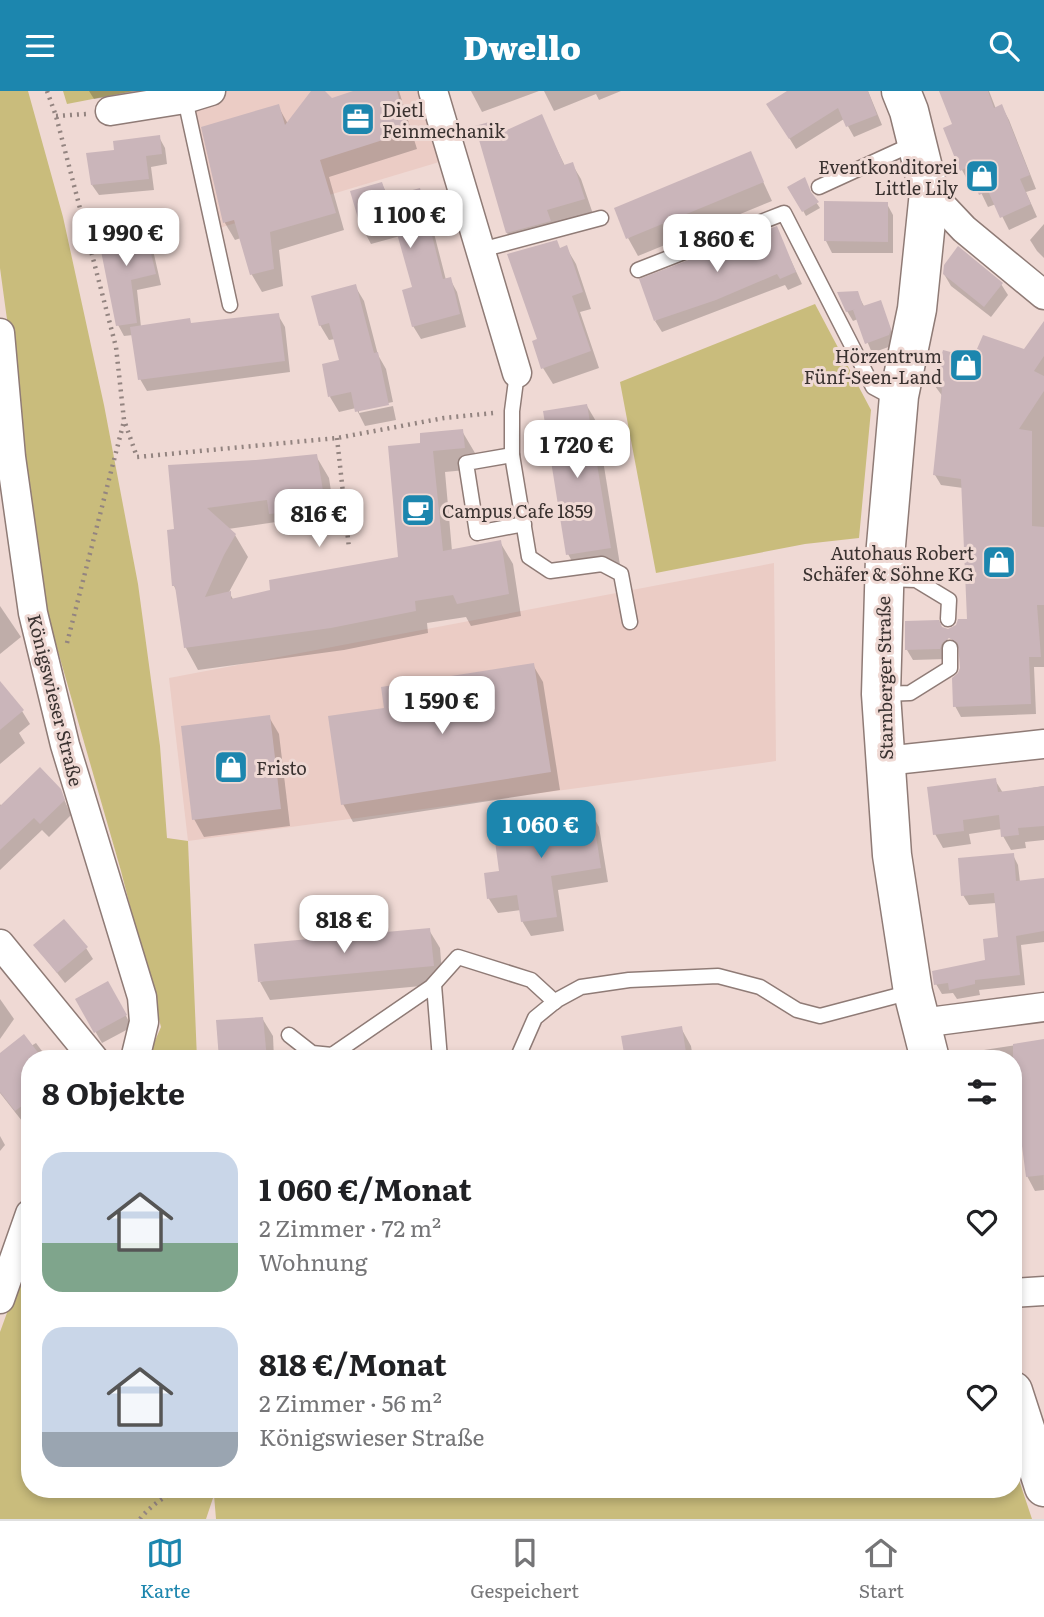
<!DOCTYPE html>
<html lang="de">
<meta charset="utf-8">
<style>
body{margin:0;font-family:Literata,serif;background:#f2f2f2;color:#202124;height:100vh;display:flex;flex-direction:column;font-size:26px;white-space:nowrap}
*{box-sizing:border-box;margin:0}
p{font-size:23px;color:#757577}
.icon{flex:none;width:38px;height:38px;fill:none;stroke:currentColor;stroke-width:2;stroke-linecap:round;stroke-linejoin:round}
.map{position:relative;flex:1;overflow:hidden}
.drawer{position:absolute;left:21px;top:959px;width:1001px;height:448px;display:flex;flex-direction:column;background:#fff;border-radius:28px;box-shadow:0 4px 10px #0003}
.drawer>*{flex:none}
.price{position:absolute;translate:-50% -60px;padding:0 16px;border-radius:14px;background:#fff;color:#222;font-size:23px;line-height:46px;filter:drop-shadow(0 2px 4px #0008)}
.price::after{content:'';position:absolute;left:50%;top:42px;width:21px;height:16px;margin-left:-10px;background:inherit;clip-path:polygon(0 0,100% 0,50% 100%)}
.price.on{background:#1c86ae;color:#fff}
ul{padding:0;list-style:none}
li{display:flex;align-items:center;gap:21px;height:175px;padding:0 21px}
li span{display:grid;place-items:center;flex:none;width:196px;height:140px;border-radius:21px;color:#555}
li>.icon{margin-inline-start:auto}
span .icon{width:84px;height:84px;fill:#fffc;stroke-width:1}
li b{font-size:30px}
h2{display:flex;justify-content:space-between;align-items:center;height:84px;padding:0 21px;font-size:30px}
header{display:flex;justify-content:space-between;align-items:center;height:91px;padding:0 21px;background:#1c86ae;color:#fff;font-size:32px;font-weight:800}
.tab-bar{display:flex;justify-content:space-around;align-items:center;height:98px;border-top:2px solid #e0e0e0;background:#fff;font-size:19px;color:#757577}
.tab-bar a{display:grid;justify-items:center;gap:4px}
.tab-bar .on{color:#1c86ae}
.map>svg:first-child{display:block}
</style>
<header><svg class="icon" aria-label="menu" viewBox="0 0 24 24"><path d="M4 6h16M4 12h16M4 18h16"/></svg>Dwello<svg class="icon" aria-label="search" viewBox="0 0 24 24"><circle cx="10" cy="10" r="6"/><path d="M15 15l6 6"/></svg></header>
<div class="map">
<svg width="1044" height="1428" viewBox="0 0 1044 1428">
<rect width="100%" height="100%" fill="#efd9d4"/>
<g fill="#ebccc5">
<polygon points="225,0 426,0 446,69 219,137 186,11"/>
<polygon points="774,472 776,670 188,750 169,587"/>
</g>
<g fill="#c9bc7c">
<polygon points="0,0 28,0 63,126 104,314 138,493 160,655 167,747 188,750 197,968 147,968 161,936 121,780 47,522 0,177"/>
<polygon points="63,0 134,0 67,13"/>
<polygon points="815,213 871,319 859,447 805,453 656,482 620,291"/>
<polygon points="30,1159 30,1398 214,1398 215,1402 232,1398 1013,1398 1013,1371 1032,1428 216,1428 214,1404 206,1428 0,1428 0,1241"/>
</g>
<g fill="#0003">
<polygon points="89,0 146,0 147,6 123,10 120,4 94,8"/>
<polygon points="313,0 323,0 331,9 358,0 399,0 417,58 329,86 344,139 279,159 283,195 262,201 252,184 241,147 235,149 225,132 203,37 278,15 288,33"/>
<polygon points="471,0 539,0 482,21"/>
<polygon points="544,0 621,0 599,9 596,3 554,20"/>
<polygon points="790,0 868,0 882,34 854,46 844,28 796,58 775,24"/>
<polygon points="941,0 989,0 996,18 1002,16 1009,29 1036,98 1026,101 1037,126 1009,139 996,113 988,116 975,89 969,92 962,79 954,34"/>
<polygon points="541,26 565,75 572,73 581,88 593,123 555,134 559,146 516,157 507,142 477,36 495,31 502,43"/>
<polygon points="159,46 165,57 167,73 151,76 154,99 99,104 92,94 116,60"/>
<polygon points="750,62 772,110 638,165 628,147"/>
<polygon points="382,93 389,107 419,99 426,111 446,189 450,188 457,201 466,236 421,248 413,235 414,198 400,145 371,153 364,140"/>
<polygon points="790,96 811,104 820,117 806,125"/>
<polygon points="887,113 893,124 893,162 832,162 826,150"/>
<polygon points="1044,133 1044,167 1037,160 1030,149"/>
<polygon points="143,135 150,146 161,194 137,199 141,236 192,234 278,224 285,236 290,281 147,300 140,288 133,244 124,245 118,234"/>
<polygon points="776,138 802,193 788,199 785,194 662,241 655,230"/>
<polygon points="566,156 576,173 591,218 580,221 599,277 553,293 543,277 539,249 561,158"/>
<polygon points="944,183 1001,193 1008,204 991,226 951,195"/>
<polygon points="355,195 364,210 378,264 386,278 393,311 359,318 359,322 393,315 396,329 365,335 356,317 339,321 330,306 341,271 335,248 329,249 320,234"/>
<polygon points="857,202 865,217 880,211 895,249 894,254 872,262 858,228 853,230 847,220"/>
<polygon points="1044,234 1044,576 1034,576 1036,623 961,626 955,615 961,577 960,559 950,546 946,546 954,559 946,568 913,569 907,559 941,537 948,539 969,529 963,397 941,394 935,384 943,306 935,295 974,269 1025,260"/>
<polygon points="587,315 597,332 620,474 578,481 568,463"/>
<polygon points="462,340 475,362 476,378 445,381 452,460 500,451 513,473 521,525 471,535 466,526 427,532 428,542 344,559 198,579 186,557 178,503 174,495 176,440 170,376 316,365 329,387 337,439 284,444 276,431 228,438 235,444 248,466 229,501 234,510 400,468 422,353"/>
<polygon points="0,515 21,546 0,563"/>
<polygon points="533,574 543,591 560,699 353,731 343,713"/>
<polygon points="0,601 22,620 30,633 19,642 25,652 0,673"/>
<polygon points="269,626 279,643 290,735 204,746 194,728"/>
<polygon points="995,689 1003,702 1044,695 1044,749 1025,751 1026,757 1011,759 1003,745 1002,738 969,743 971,753 943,757 935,743"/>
<polygon points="60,699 71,724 49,746 42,739 0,779 0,713 2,716"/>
<polygon points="591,721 599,736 608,791 558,799 564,840 531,845 522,830 521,819 498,822 489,808 486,783 501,781"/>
<polygon points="1013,764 1018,774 1020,791 1044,789 1044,851 1021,854 1025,894 979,899 980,904 957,908 953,902 942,903 936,893 987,870 1000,848 996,812 969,814 963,804"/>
<polygon points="429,839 440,857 443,893 270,909 260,891"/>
<polygon points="35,854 86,857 93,868 65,892"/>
<polygon points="108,892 132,936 102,952 77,909"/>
<polygon points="0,908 14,928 0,948"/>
<polygon points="262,927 273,945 274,968 221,968"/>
<polygon points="681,937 691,955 693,968 615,968 627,966"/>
<polygon points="1043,950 1044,1099 1035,1100 1027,1085 1019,1018 1014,1009 1013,968 985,968 984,959"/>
<polygon points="36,952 48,968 30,968 30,1024 22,1030 0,1002 0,965 31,955"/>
<polygon points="0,1045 5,1054 0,1060"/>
</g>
<g fill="#cab5ba">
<polygon points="311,0 325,0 332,7 353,0 397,0 408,41 320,69 336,122 270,141 274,178 250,184 234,129 223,132 201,36 279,13 285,34"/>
<polygon points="787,0 868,0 877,24 846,36 838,17 789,48 766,13"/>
<polygon points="939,0 988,0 994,17 1002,13 1030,84 1020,88 1031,113 1000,127 988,100 979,104 968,76 960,80 943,37 952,33"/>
<polygon points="542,23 564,74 573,71 585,108 547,119 551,130 506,142 475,35 496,29 500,42"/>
<polygon points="160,44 162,63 146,65 149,88 91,94 86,62 114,59 113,50"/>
<polygon points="751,60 764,91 626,148 614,117"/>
<polygon points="805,86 811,101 819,111 802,121 787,96"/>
<polygon points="382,91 387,106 420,97 443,188 451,186 460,223 412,236 402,199 412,196 394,132 362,141 350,100"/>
<polygon points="824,110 888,111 888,151 824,150"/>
<polygon points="144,133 156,183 131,189 137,232 116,235 98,145"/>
<polygon points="777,135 796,181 780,188 777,183 716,209 654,230 639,188"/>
<polygon points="557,149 560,157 567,154 583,201 572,205 591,260 541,278 532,250 537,248 507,163"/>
<polygon points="958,155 1003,192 984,216 943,183 944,174"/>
<polygon points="356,193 374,262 378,261 389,314 355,321 351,301 328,306 322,273 339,269 329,232 319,235 311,205"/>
<polygon points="858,200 863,215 881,209 891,238 889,244 865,253 853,219 856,218 846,221 837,201"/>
<polygon points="279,222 285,270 138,289 130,236 190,227 191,232"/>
<polygon points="1044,230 1044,265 1034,280 1044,285 1044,300 1019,338 1032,340 1032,435 1044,436 1044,514 1037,514 1041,566 1029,566 1031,613 953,616 952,587 958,582 960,577 958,552 949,547 942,552 940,558 905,559 905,530 939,529 942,536 948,538 956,534 958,528 967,528 961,388 933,384 942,297 933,295 943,259 973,267 983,244 1024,258"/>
<polygon points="587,313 611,457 566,464 543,320"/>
<polygon points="463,338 465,357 433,360 443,460 501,449 509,503 457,513 453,504 415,510 416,520 331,537 184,557 175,495 172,495 167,439 174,438 168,374 256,369 317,363 326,418 269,423 267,409 207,417 236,443 224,464 205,506 231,500 231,508 270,499 269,489 398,466 388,355 420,352 420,342"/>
<polygon points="534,572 551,681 341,714 328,625 384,617 381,596"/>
<polygon points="0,590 24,619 0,639"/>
<polygon points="270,624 281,718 192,729 181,635"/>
<polygon points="40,676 61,698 65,709 40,733 34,727 0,759 0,715"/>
<polygon points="996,687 998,701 1044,695 1044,735 1018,737 1019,744 1001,746 999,724 963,729 964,740 933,744 927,696"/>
<polygon points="592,719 601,777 551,785 557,826 521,831 517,804 487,808 484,782 499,780 493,735"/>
<polygon points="1014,762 1016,790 1044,787 1044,840 1016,845 1020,884 975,889 975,893 949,899 948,892 934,894 932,880 985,869 983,848 998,846 994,802 961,805 958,767"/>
<polygon points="64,828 88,856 57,882 33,854"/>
<polygon points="430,837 434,875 258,891 254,853"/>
<polygon points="108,890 127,924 94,942 75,908"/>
<polygon points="263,926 267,968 219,968 216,929"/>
<polygon points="682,935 687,968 625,968 621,945"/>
<polygon points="24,943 43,968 30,968 30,1009 15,1020 0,1001 0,962"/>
<polygon points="1044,948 1044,1084 1026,1086 1016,1009 1013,1009 1013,953"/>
</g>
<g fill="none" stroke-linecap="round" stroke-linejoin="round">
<g stroke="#8f7b76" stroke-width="17">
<g id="lane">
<polyline points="185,8 230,214"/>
<polyline points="819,96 915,52"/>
<polyline points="481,159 601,127"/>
<polyline points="638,179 784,122 873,296 886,303 898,305"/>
<polyline points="517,282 512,320 512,364 529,466 550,480 602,473 621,483 630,531"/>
<polyline points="512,364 466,372 477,442 524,433"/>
<polyline points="885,488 916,489 949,509 948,528"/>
<polyline points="884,603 910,602 950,577 950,557"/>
<polyline points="433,894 458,866 531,889 555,911"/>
<polyline points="289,944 312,962 332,964 434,894 440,968"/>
<polyline points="517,968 535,927 557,909 581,896 629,889 718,885 760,896 797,919 820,925 911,901"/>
</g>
</g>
<g stroke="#8f7b76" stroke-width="31">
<g id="street">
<polyline points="433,0 517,282"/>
<polyline points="110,20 185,8 211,0"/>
<polyline points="929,101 964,138 1044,204"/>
<polyline points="0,242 11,366 33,522 65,654 142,906 144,931 135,968"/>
<polyline points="885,670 1044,653"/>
<polyline points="0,853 94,968"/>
<polyline points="921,932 1044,916"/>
<polyline points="1013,1202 1044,1200"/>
<polyline points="0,1208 30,1123"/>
</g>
</g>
<g stroke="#8f7b76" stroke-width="41">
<g id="secondary">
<polyline points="901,0 909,20 929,101 917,218 899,305 885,466 881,603 892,764 913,901 930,968"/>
<polyline points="1013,1300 1044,1396"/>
</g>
</g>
<g stroke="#938480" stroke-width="4.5" stroke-dasharray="2 5" stroke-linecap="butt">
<polyline points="47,0 56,25 116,256 124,329 137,366 337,347 444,327 493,322"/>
<polyline points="56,25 86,23"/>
<polyline points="337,347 349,457"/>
<polyline points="67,552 124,330"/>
<path d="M140,1428c11,-14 25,-23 41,-30"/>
</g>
<use href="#lane" stroke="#fff" stroke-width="14"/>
<use href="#street" stroke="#fff" stroke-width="28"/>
<use href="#secondary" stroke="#fff" stroke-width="38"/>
</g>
<defs>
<g id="office-square" transform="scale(1.75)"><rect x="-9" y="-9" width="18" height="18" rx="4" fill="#1c86ae" stroke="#efd9d4"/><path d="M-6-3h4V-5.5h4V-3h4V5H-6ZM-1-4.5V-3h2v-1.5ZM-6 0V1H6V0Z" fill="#fff"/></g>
<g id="shop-square" transform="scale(1.75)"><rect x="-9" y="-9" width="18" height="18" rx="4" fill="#1c86ae" stroke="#efd9d4"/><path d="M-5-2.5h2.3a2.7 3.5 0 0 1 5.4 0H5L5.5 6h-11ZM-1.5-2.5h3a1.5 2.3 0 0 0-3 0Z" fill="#fff"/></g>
<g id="cafe-square" transform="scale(1.75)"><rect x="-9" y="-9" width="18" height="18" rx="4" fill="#1c86ae" stroke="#efd9d4"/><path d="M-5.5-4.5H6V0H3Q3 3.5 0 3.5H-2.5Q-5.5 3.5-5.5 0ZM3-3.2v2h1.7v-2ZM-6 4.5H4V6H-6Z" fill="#fff"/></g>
</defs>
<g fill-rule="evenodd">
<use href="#office-square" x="358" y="28"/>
<use href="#shop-square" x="982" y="85"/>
<use href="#shop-square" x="966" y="274"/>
<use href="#cafe-square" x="418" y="419"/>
<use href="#shop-square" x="999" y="471"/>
<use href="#shop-square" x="231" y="676"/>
</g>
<g text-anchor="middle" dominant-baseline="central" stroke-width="6" stroke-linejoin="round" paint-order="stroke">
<g font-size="18" fill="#3a3230" stroke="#efd9d4" text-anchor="start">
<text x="382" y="18">Dietl<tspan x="382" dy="21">Feinmechanik</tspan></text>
<text x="958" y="75" text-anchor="end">Eventkonditorei<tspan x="958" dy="21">Little Lily</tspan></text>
<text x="942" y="264" text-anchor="end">Hörzentrum<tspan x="942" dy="21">Fünf-Seen-Land</tspan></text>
<text x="442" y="419">Campus Cafe 1859</text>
<text x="974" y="461" text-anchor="end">Autohaus Robert<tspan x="974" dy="21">Schäfer &amp; Söhne KG</tspan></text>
<text x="256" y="676">Fristo</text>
</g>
<g font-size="18" fill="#3a3230" stroke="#efd9d4">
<text transform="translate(884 587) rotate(-91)">Starnberger Straße</text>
<text transform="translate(56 609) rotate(76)">Königswieser Straße</text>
</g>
</g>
</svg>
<b class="price" style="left:410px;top:159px">1 100 €</b>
<b class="price" style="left:126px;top:177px">1 990 €</b>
<b class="price" style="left:717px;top:183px">1 860 €</b>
<b class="price" style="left:577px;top:389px">1 720 €</b>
<b class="price" style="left:319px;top:458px">816 €</b>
<b class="price" style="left:442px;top:645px">1 590 €</b>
<b class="price on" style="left:541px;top:769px">1 060 €</b>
<b class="price" style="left:344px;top:864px">818 €</b>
<section class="drawer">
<h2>8 Objekte<svg class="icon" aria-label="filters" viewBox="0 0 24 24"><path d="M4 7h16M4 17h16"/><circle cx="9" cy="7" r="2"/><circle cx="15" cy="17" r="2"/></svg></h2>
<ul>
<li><span style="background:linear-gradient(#c9d6e8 65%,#7fa58c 0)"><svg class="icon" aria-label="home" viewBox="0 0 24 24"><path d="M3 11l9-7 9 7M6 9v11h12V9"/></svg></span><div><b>1 060 €/Monat</b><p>2 Zimmer · 72 m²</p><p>Wohnung</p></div><svg class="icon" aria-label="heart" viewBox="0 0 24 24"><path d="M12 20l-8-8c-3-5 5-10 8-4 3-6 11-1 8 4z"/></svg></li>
<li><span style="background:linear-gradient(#c9d6e8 75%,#9aa5b1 0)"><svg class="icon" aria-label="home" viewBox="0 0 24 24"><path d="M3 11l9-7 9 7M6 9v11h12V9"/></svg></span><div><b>818 €/Monat</b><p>2 Zimmer · 56 m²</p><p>Königswieser Straße</p></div><svg class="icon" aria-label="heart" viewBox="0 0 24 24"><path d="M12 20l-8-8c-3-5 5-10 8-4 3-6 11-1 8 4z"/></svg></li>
</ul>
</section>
</div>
<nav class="tab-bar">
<a class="on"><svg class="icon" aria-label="map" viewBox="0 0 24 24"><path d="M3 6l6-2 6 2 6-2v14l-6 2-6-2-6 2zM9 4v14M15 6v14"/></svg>Karte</a>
<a><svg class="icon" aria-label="saved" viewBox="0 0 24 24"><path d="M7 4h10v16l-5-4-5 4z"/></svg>Gespeichert</a>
<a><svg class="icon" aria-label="home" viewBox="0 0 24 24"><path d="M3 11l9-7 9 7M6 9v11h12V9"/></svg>Start</a>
</nav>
